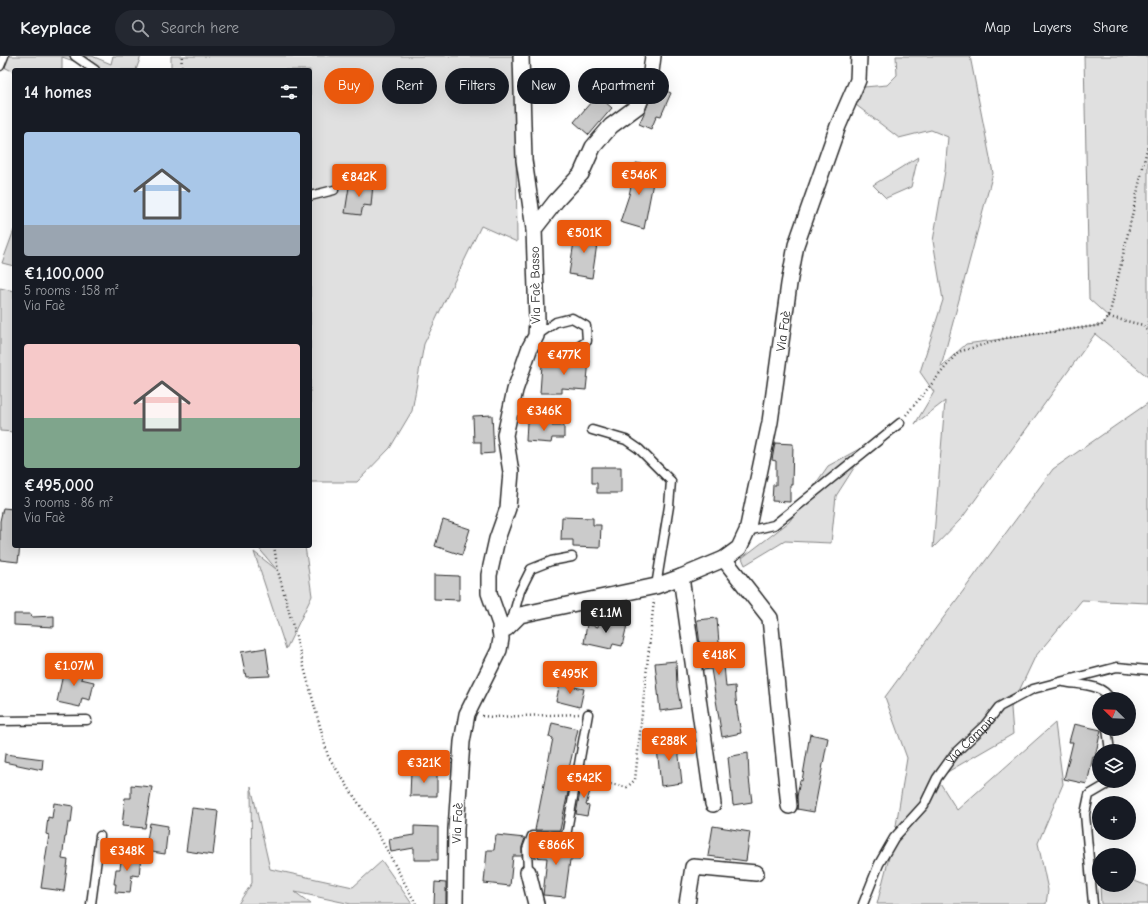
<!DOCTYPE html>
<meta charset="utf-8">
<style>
body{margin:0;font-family:"Comic Neue",sans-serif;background:#242831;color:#f1f3f6;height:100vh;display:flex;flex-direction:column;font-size:15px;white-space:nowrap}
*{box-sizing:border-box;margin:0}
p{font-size:13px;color:#9ea1a6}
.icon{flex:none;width:22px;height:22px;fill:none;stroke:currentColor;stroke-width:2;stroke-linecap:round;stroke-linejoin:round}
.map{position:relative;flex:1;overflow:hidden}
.drawer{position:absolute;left:12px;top:12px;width:300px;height:480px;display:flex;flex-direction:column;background:#171b24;border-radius:4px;box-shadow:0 4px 16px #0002}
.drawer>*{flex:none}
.top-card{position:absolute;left:324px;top:12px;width:380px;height:36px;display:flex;gap:8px}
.needle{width:26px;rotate:293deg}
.tools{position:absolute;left:1092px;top:636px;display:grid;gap:8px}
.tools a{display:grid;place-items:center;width:44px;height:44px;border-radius:50%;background:#171b24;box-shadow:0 4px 16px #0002;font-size:20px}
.price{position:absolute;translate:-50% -34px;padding:0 9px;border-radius:4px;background:#ea580c;color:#fff;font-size:13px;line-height:26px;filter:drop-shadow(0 1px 2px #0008)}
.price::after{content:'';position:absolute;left:50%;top:24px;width:12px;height:9px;margin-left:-6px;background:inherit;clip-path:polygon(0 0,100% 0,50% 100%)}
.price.active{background:#222;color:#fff}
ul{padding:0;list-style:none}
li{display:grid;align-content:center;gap:8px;height:212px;padding:0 12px}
li span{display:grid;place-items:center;height:124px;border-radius:4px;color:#555}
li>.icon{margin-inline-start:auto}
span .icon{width:72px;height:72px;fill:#fffc;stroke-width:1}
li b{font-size:17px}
h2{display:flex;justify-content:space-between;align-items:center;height:48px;padding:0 12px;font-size:17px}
.chip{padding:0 14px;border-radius:18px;background:#171b24;box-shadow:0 4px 16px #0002;font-size:14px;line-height:36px}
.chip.active{background:#ea580c;color:#fff}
header{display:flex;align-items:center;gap:24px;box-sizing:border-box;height:56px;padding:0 20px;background:#171b24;border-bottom:1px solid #363941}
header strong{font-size:19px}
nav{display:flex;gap:22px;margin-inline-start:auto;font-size:14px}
.search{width:280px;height:36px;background:#242831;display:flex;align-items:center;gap:10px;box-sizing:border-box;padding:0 14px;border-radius:22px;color:#9ea1a6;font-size:15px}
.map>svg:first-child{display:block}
</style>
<header>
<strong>Keyplace</strong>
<div class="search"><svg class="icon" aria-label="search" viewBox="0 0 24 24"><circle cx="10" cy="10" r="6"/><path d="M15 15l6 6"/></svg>Search here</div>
<nav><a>Map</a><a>Layers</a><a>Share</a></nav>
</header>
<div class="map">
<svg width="1148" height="848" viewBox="0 0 1148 848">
<rect width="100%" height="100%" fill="#fff"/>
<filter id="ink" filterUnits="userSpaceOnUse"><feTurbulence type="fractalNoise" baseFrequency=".025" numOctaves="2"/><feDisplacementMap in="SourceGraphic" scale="8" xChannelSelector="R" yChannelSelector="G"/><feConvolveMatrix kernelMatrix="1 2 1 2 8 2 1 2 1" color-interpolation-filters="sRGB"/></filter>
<g filter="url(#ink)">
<g fill="#e0e0e0" stroke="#868686">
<polygon points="0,0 92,0 111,8 113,0 141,0 136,14 100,14 62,1 62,14 14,14 14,16 0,9"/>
<polygon points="171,0 515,0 517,186 481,170 424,288 412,355 390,392 357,426 310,426 310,14 171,14"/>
<polygon points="896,0 970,0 993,117 941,311 966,288 1102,269 1109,261 1089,243 1084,0 1148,0 1148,321 1095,278 962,462 933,492 945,345 915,368 934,336 920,316 943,244 933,185 945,115 948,81 931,74 899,82 856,49 864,31 887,29 897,19"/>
<polygon points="918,101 911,131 886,142 873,129"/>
<polygon points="14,174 14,210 2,207"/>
<polygon points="0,232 14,235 14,376 0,375"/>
<polygon points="1148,347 1148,547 1082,544 1035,601 1011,652 1013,678 937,722 957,754 1055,667 1063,728 1038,787 1048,834 1046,848 877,848 894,782 907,702 885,641 1053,413"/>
<polygon points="870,387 836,440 831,487 785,485 745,509 742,502 789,466 828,410"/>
<polygon points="257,490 305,490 312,540 286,593 254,496 276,513"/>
<polygon points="251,730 270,813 353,831 382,805 412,848 351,848 295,836 311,848 238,848 252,827"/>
<polygon points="1129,823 1148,830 1148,848 1101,848 1100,829 1129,829"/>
</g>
<g fill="#cbcbcb" stroke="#2b2b2b">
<polygon points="655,30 671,37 661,60 657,59 651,73 639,68 646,53"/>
<polygon points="597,39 612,52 589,79 574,66"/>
<polygon points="636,107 656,111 644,173 620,166 629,139"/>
<polygon points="356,125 373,128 371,150 363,149 361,159 345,157 349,131 355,132"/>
<polygon points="576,173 594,176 593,180 598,181 592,222 569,218"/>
<polygon points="559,303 589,305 586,334 562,332 562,337 540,337 542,308 558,310"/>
<polygon points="492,359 494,397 481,398 481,386 474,386 473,360"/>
<polygon points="527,366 553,366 552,370 564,370 564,382 552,382 551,387 526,385"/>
<polygon points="775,387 793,388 792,429 790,429 790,446 772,445 773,429 776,429 776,405 772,404"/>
<polygon points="592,411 621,411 621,437 597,437 597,427 592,427"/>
<polygon points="3,452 14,453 14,490 20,490 18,506 0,504 0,465"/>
<polygon points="562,461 593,462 593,469 601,469 600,492 573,491 573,484 561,484"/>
<polygon points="443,464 470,473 462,499 435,490"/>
<polygon points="434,519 459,520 459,544 434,543"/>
<polygon points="14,558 31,558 32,561 54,560 54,571 14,569"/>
<polygon points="717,562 719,587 722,587 726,631 735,630 737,654 741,677 722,681 711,613 703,614 697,564"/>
<polygon points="599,563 627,569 622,590 613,588 611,593 584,587 587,568 598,571"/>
<polygon points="266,592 270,620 246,621 241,596"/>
<polygon points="676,605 677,631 681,652 660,655 655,607"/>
<polygon points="65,609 84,613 81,623 94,626 90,644 82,642 80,651 57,646"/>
<polygon points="560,628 584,633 580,651 556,645"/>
<polygon points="552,667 578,673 567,721 571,722 560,774 535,774 553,682 549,681"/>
<polygon points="1074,668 1101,674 1095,701 1093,701 1087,728 1064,723 1073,686 1069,686"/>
<polygon points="810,678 828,682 814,756 797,753 797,741 800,724 802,725"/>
<polygon points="677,682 682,727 661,730 656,683"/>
<polygon points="748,697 749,722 752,746 733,749 728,701"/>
<polygon points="5,698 43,703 42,714 4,706"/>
<polygon points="411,715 437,716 437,740 410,740"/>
<polygon points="582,725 592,728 586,749 589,750 587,760 576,758"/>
<polygon points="131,729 152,731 145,772 122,770 125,742 131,742"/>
<polygon points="54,747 73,750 71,767 68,767 66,781 65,781 62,803 68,804 64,835 41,832 49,779 46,778 48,761 52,762"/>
<polygon points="192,752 218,755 213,799 186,795"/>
<polygon points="150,767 168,770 165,798 145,795"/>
<polygon points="414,770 438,771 438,804 414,804 414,792 391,796 389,783 414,779"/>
<polygon points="713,770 750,776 746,805 708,800"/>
<polygon points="496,779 525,782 522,791 522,800 513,800 510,830 484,827 487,794 494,794"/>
<polygon points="536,786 558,786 557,791 580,792 579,804 570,804 565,841 543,839 547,802 533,801 533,794"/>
<polygon points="122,797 141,799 139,820 132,819 130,837 115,836 116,828 114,828 116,813 120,813"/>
<polygon points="435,826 446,827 446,848 434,848"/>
</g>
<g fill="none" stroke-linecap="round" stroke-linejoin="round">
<g stroke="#2b2b2b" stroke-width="11">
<g id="lane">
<polyline points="75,0 95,14"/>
<polyline points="0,10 4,0"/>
<polyline points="310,140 334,134"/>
<polyline points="536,280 556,266 572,262 586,270 587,285 569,297"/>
<polyline points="511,355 543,355"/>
<polyline points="592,374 626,384 639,393 671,425 669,450 656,530"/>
<polyline points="747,475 774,469 900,367"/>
<polyline points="512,564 520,535 531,513 551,505 572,501"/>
<path d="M1064,626c15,3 39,2 46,17"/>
<polyline points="0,665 87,664"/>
<polyline points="1107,673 1110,695"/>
<polyline points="528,816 527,793 532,780 566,780 588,658"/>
<polyline points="91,848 100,780"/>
<path id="s1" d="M863,848l16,-40 15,-26 30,-33 13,-27 18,-25 30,-28 14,-18 34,-18 84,-22 31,3"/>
<polyline points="1093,848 1085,758 1089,739 1113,725"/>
</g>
</g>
<g stroke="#2b2b2b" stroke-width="18">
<g id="street">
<polyline points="534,173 556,145 581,118 593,91 611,70 638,50 651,16 653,0"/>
<polyline points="724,503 770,562 789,750"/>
<polyline points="681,521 713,748"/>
<path id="s2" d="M500,575l7,-3 13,-13 136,-29 25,-9 43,-18 15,-11 8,-17 23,-109 19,-138 7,-39 42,-119 20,-46 1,-24"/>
<polyline points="528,816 536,848"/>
<path id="s3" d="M455,848l1,-75 6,-87 5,-28 32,-64 2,-11 -1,-15 -11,-31v-18l8,-36 11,-31 3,-36 -6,-37 10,-45 15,-43 6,-11 1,-16 -3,-91 -10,-69 -3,-104"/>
<polyline points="687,848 693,811 756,817"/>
</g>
</g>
<g stroke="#2b2b2b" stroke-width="2.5" stroke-dasharray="1 3" stroke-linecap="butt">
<polyline points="181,14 182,0"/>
<polyline points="1109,261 1143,269 1148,276"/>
<polyline points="906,359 958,296 1006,282 1102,269 1109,261 1148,89"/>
<polyline points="274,490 278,515 328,700 376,774 416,848"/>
<polyline points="482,660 493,661 579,658"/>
<polyline points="587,724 627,731 635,724 654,544"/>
</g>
<use href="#lane" stroke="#fff" stroke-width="8"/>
<use href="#street" stroke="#fff" stroke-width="15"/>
</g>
</g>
<g text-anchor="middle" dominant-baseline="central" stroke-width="4" stroke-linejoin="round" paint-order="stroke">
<g font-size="13" fill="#2b2b2b" stroke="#fff">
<text transform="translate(535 229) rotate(-91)">Via Faè Basso</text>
<text stroke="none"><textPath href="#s2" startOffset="479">Via Faè</textPath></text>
<text stroke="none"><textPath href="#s1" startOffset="199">Via Campin</textPath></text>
<text stroke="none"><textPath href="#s3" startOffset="81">Via Faè</textPath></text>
</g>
</g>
</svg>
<div class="tools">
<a><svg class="needle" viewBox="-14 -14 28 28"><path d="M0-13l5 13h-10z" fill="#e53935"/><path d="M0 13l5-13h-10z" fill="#9ea1a6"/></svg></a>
<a><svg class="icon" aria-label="layers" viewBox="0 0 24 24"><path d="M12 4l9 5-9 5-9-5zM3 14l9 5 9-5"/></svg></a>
<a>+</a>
<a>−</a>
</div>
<b class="price" style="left:639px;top:140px">€546K</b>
<b class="price" style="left:359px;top:142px">€842K</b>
<b class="price" style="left:584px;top:198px">€501K</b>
<b class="price" style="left:564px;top:320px">€477K</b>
<b class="price" style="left:544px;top:376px">€346K</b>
<b class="price active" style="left:606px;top:578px">€1.1M</b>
<b class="price" style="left:719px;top:620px">€418K</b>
<b class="price" style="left:74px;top:631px">€1.07M</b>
<b class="price" style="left:570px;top:639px">€495K</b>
<b class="price" style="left:669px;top:706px">€288K</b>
<b class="price" style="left:424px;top:728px">€321K</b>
<b class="price" style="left:584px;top:743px">€542K</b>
<b class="price" style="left:556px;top:810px">€866K</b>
<b class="price" style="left:127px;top:816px">€348K</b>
<div class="top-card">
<a class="chip active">Buy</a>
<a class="chip">Rent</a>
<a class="chip">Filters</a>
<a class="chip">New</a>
<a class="chip">Apartment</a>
</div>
<section class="drawer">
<h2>14 homes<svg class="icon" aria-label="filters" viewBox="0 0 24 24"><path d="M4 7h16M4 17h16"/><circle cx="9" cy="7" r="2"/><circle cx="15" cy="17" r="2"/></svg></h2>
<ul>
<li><span style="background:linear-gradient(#a9c7e8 75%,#9aa5b1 0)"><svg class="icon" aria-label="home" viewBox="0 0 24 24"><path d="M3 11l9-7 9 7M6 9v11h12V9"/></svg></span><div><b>€1,100,000</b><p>5 rooms · 158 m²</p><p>Via Faè</p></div></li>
<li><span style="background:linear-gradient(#f6c9c9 60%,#7fa58c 0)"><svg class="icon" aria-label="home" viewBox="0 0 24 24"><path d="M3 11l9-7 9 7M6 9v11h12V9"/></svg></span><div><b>€495,000</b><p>3 rooms · 86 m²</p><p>Via Faè</p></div></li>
</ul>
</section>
</div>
